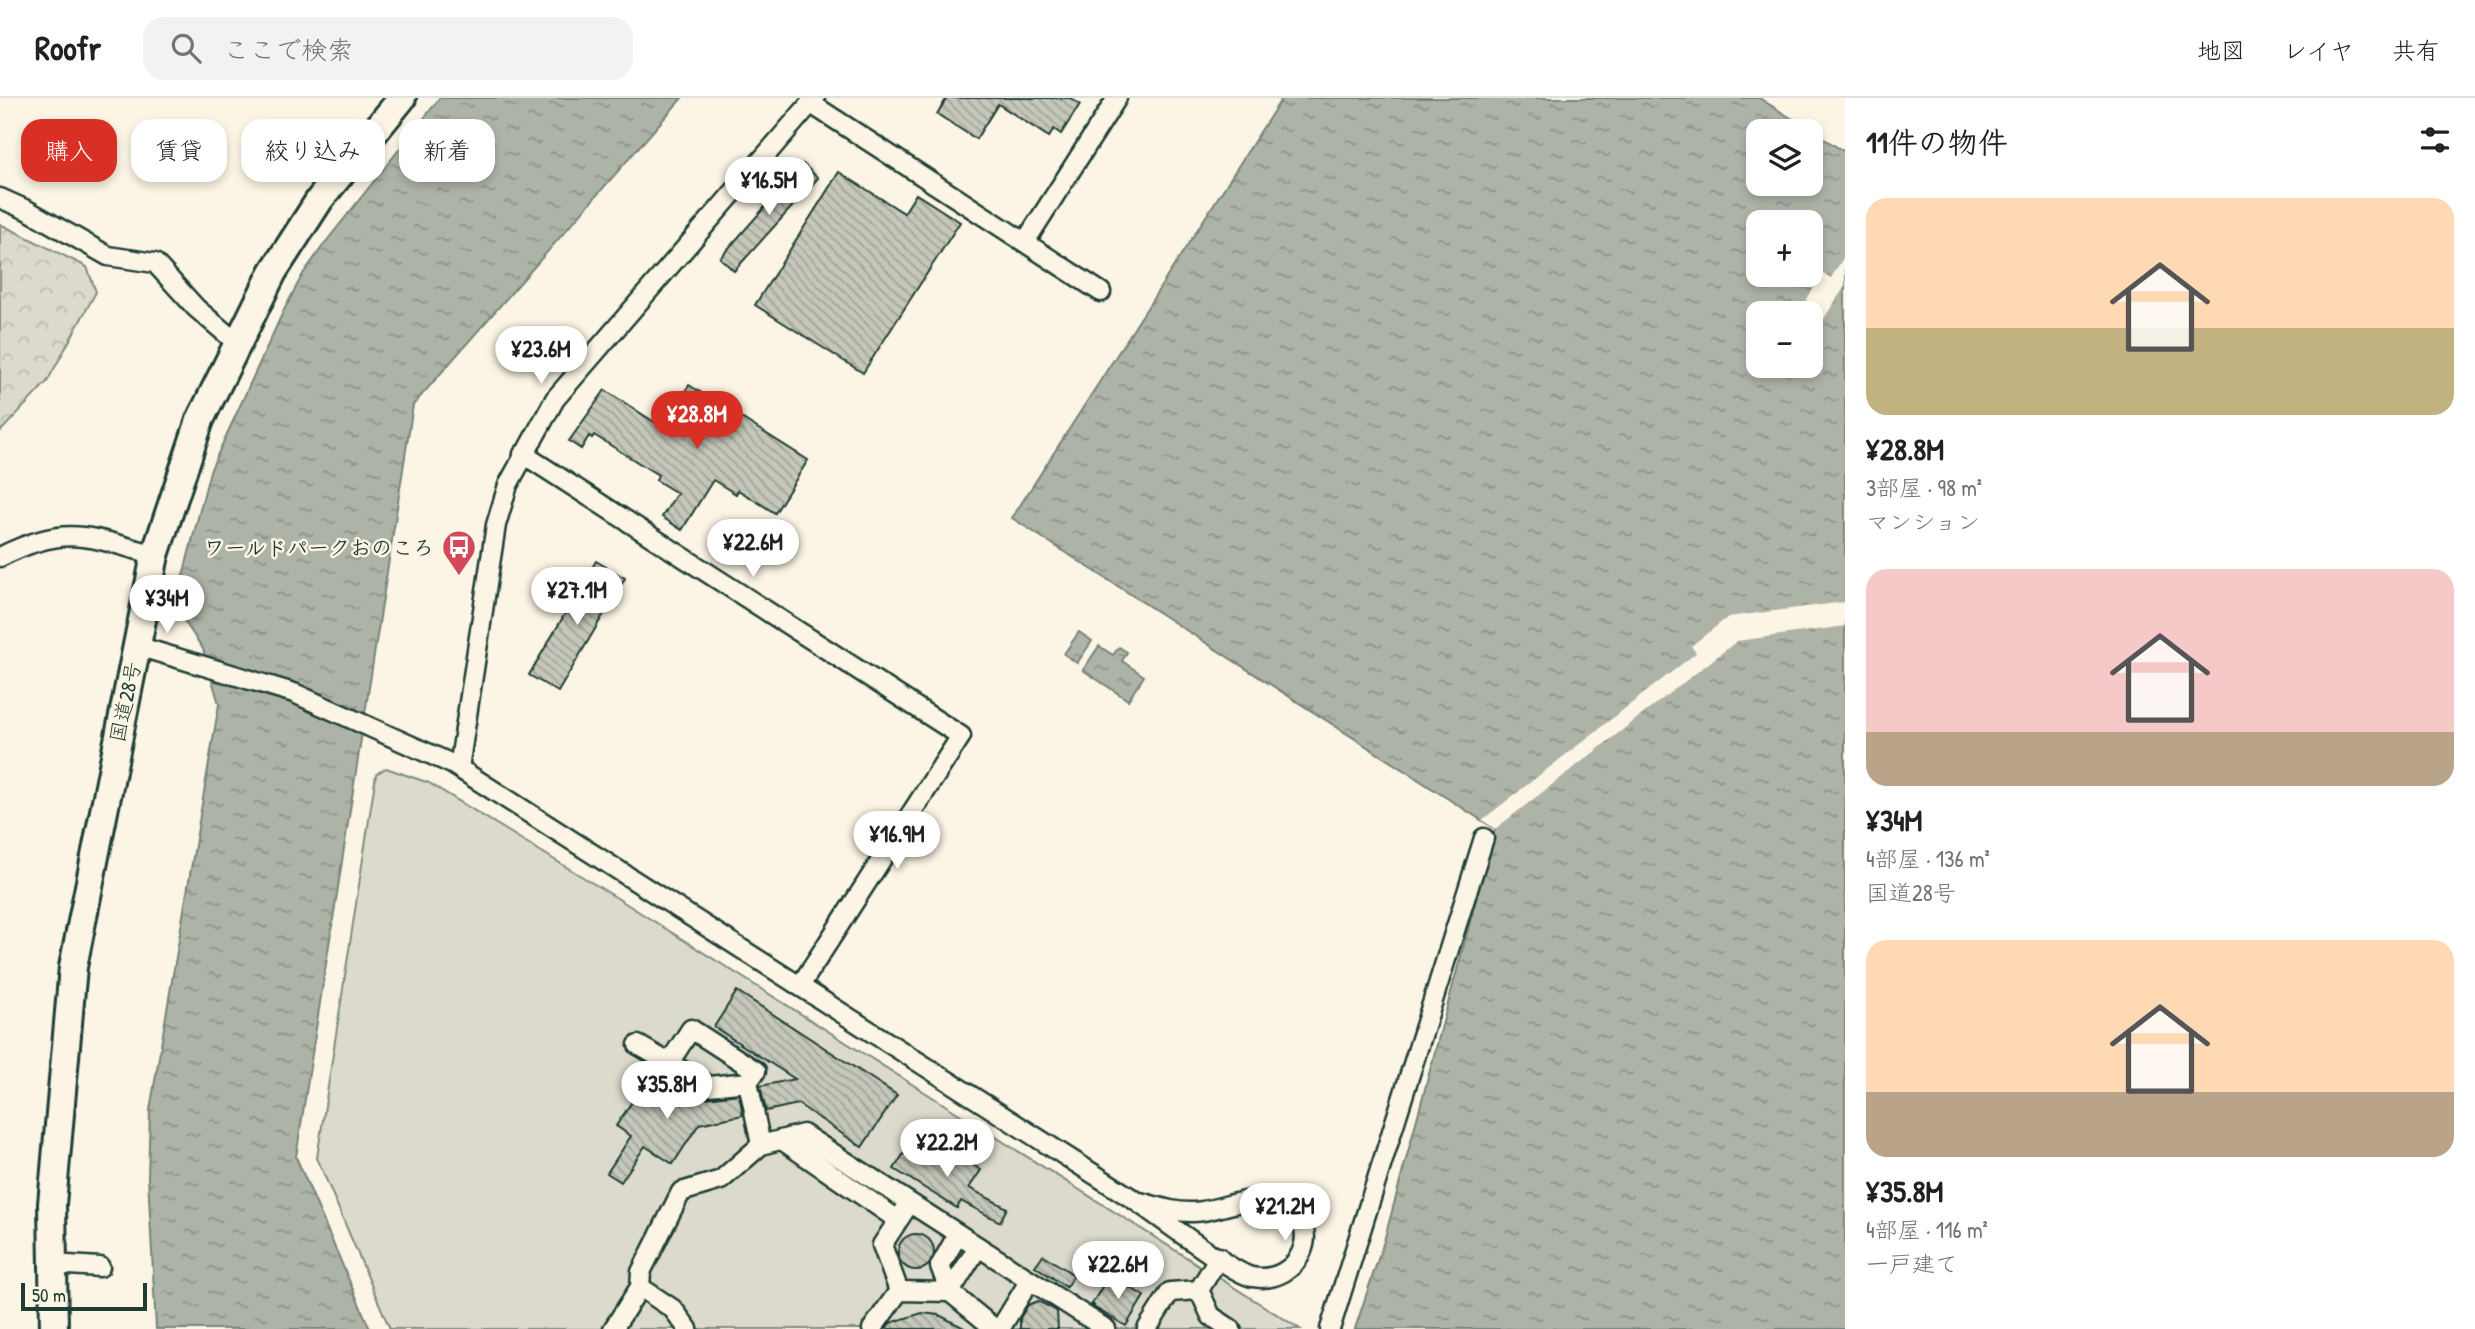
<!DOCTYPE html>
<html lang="ja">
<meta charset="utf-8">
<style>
body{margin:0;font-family:"Patrick Hand","Klee One",sans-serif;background:#f2f2f2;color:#202124;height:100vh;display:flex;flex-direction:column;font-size:26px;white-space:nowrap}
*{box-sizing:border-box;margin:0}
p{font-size:23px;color:#757577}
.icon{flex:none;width:38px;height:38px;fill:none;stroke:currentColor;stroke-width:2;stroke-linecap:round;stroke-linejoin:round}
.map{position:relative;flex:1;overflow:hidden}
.sheet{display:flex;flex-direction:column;background:#fff;width:630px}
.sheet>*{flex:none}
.guide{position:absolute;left:21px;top:21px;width:665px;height:63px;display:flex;gap:14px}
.controls{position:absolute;left:1746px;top:21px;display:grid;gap:14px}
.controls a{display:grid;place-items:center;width:77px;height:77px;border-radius:14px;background:#fff;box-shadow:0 4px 10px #0003;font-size:35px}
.scale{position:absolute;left:21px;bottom:18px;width:126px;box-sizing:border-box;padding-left:7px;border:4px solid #1f3d34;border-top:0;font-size:19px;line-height:24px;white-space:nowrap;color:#1f3d34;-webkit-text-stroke:5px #fcf5e5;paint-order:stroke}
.price{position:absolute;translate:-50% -60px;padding:0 16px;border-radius:24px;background:#fff;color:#222;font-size:23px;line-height:46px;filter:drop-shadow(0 2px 4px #0008)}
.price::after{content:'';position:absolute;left:50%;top:42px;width:21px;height:16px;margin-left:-10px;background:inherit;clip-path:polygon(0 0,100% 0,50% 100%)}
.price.active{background:#d93025;color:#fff}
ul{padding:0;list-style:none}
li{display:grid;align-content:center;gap:14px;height:371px;padding:0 21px}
li span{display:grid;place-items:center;height:217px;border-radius:21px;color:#555}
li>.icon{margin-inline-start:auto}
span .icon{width:126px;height:126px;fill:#fffc;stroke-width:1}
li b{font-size:30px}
h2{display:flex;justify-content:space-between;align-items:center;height:84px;padding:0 21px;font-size:30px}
.tag{padding:0 24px;border-radius:21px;background:#fff;box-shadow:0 4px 10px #0003;font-size:24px;line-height:63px}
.tag.active{background:#d93025;color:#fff}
header{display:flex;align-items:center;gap:42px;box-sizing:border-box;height:98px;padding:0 35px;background:#fff;border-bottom:2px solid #e0e0e0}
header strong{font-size:33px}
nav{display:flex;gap:38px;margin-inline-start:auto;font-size:24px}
.search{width:490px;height:63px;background:#f2f2f2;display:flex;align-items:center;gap:18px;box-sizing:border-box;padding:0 24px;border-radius:21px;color:#757577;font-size:26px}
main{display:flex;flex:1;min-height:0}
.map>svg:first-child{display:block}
</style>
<header>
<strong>Roofr</strong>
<div class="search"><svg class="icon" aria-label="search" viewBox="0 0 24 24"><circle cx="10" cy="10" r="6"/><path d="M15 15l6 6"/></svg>ここで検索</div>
<nav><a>地図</a><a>レイヤ</a><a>共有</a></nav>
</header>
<main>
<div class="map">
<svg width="1845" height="1231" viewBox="0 0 1845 1231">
<defs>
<pattern id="forest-crowns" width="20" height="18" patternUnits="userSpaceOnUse" patternTransform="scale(1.75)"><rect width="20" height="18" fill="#dcdacc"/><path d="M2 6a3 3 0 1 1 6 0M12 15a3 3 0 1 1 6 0" fill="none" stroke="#bcbcb0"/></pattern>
<pattern id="water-ripples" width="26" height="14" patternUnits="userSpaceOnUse" patternTransform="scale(1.75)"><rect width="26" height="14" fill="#aeb3a7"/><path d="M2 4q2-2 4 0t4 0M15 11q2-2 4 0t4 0" fill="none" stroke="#8d9389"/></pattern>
<pattern id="building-back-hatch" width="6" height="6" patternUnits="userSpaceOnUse" patternTransform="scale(1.75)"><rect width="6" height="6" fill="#c5c7b9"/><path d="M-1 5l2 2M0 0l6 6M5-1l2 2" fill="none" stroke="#9fa397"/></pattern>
</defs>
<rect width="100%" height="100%" fill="#fcf5e5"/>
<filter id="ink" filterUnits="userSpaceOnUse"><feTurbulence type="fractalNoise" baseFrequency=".0143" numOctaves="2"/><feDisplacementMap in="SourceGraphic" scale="14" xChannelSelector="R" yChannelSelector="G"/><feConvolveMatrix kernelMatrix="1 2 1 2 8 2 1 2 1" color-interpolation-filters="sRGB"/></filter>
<g filter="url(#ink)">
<polygon fill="url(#forest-crowns)" stroke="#7e8c80" stroke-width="2" points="0,126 87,169 96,194 47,284 0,334"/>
<polygon fill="#dcdacc" stroke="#7e8c80" stroke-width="2" points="386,670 429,685 617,800 1300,1231 390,1231 317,1060 376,676"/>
<g fill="url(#water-ripples)" stroke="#758479" stroke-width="2" fill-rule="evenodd">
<polygon points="440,0 682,0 413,307 296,1059 370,1231 156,1231 148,1079 150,1012 219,606 203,551 175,509 210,373 283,214 303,176 325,145"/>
<path d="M1282,0h477l86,54v1177h-490l29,-88 111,-412 -483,-311zM1759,33h52v53h-52zM1759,124h52v53h-52zM1759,215h52v53h-52z"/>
<polygon points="1079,534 1092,543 1077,565 1064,556"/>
<polygon points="1099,548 1113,557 1119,549 1127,554 1122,563 1144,578 1128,602 1083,572"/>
</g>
<g fill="#fcf5e5">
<polygon points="1845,157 1845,188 1823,222 1802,209 1823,175 1831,180"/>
<polygon points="1845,504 1845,528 1737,543 1495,731 1482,722 1696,555 1691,548 1728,519"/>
</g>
<g fill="url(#building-back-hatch)" stroke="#1f3d34" stroke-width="2">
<polygon points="947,0 1070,0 1080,6 1061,36 1054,31 1049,39 998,6 976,41 937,16"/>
<polygon points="803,66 818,80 734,173 720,160"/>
<polygon points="839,74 904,115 916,96 960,124 863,275 755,207"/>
<polygon points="689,287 808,362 775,415 738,392 736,396 713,382 682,432 662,419 677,395 656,382 658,377 594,337 592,340 589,338 581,351 569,343 605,292 662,329"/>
<polygon points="596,463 625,480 558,594 529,577"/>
<polygon points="737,893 897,997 862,1049 798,1006 766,1013 760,988 795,981 714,929"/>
<polygon points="653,972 698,1001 739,996 743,1017 699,1026 673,1066 645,1048 621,1084 607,1075 631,1038 616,1028"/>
<polygon points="911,1044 937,1061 945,1049 981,1072 969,1090 1007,1110 1000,1124 961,1103 957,1110 894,1071"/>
<circle cx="916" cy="1154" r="18"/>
<polygon points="1043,1157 1074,1177 1066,1189 1035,1168"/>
<polygon points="1109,1177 1144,1198 1126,1228 1090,1207 1095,1208 1092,1206"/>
<polygon points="1038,1203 1057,1213 1058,1231 1020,1231 1020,1220 1028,1207"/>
<polygon points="922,1215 939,1217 966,1231 886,1231 890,1225"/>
</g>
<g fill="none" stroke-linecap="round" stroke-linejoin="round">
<g stroke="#1f3d34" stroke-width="23">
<g id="minor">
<polyline points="810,5 1101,194"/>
<polyline points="0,100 29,113 108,158 155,165 196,210 237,245"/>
<polyline points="1025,144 1117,0"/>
<polyline points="523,356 961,638 800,888"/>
<path d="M0,459c65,-33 88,-21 155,-2"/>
<path d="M137,548l157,47 158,71 684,437c22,15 96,72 116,76 48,9 74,-52 31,-73 -27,-14 -61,7 -89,8 -20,1 -38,-6 -58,-11"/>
<polyline points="459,670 496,427 508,387 555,301 815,0"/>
<polyline points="669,965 691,931 756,973 748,984"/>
<polyline points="782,1042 898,1122"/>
<polyline points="761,1047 803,1036 1106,1231"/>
<polyline points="52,1166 100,1169"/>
<polyline points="640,1189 673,1211 688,1231"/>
<polyline points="1199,1192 1211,1218 1231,1231"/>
<polyline points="899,1193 882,1147 905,1112"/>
<polyline points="950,1194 940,1168 958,1136"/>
<polyline points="950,1194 978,1149"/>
<polyline points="613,1231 640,1189 641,1174 681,1094 721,1082 761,1047 748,984 709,988 638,947"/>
<polyline points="872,1231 899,1193 950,1194 995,1231"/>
<polyline points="1000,1231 1030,1182"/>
<polyline points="1147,1231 1170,1194 1199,1192 1219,1159"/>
<polyline points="1330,1231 1484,740"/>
</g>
</g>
<g stroke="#1f3d34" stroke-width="32">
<polyline id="highway" points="54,1231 52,1106 73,869 155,457 200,322 273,174 320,101 402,0"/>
</g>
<use href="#minor" stroke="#fcf5e5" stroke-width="18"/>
<use href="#highway" stroke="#fcf5e5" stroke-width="26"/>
</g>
</g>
<defs>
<g id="bus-pin" transform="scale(1.75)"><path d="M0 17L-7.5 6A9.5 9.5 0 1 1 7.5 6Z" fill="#d1495b" stroke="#fcf5e5"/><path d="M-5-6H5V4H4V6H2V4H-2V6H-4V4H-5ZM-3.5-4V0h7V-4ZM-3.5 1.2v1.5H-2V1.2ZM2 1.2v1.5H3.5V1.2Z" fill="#fff"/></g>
</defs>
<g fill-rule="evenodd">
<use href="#bus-pin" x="459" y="449"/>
</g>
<g text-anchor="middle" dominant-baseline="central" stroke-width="5" stroke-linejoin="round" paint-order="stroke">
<g font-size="21" font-weight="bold" fill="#1f3d34" stroke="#fcf5e5" text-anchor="end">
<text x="434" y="449">ワールドパークおのころ</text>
</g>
<g font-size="21" fill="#1f3d34" stroke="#fcf5e5">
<text transform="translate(125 604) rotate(-78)">国道28号</text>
</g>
</g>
</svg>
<div class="controls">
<a><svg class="icon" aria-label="layers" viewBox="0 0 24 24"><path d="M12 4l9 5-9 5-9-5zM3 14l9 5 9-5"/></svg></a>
<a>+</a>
<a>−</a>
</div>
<div class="scale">50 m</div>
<b class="price" style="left:769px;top:119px">¥16.5M</b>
<b class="price" style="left:541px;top:288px">¥23.6M</b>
<b class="price active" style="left:697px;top:353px">¥28.8M</b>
<b class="price" style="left:753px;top:481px">¥22.6M</b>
<b class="price" style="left:577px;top:529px">¥27.1M</b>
<b class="price" style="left:167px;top:537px">¥34M</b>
<b class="price" style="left:897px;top:773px">¥16.9M</b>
<b class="price" style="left:667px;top:1023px">¥35.8M</b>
<b class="price" style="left:947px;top:1081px">¥22.2M</b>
<b class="price" style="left:1285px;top:1145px">¥21.2M</b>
<b class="price" style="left:1118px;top:1203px">¥22.6M</b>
<div class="guide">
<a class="tag active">購入</a>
<a class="tag">賃貸</a>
<a class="tag">絞り込み</a>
<a class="tag">新着</a>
</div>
</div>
<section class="sheet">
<h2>11件の物件<svg class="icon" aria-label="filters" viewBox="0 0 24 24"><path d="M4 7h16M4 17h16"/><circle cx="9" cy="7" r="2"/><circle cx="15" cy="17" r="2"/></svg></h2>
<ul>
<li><span style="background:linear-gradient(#ffd9b3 60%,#c2b280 0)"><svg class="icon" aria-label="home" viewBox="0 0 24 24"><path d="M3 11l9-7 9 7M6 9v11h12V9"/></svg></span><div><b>¥28.8M</b><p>3部屋 · 98 m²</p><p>マンション</p></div></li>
<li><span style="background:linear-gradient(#f6c9c9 75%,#b9a48a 0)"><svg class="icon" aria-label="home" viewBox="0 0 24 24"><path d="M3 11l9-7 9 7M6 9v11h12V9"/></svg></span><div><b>¥34M</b><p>4部屋 · 136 m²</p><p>国道28号</p></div></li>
<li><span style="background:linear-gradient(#ffd9b3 70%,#b9a48a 0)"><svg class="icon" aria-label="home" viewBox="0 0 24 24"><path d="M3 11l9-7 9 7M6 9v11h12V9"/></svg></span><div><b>¥35.8M</b><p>4部屋 · 116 m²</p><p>一戸建て</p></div></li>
</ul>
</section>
</main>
